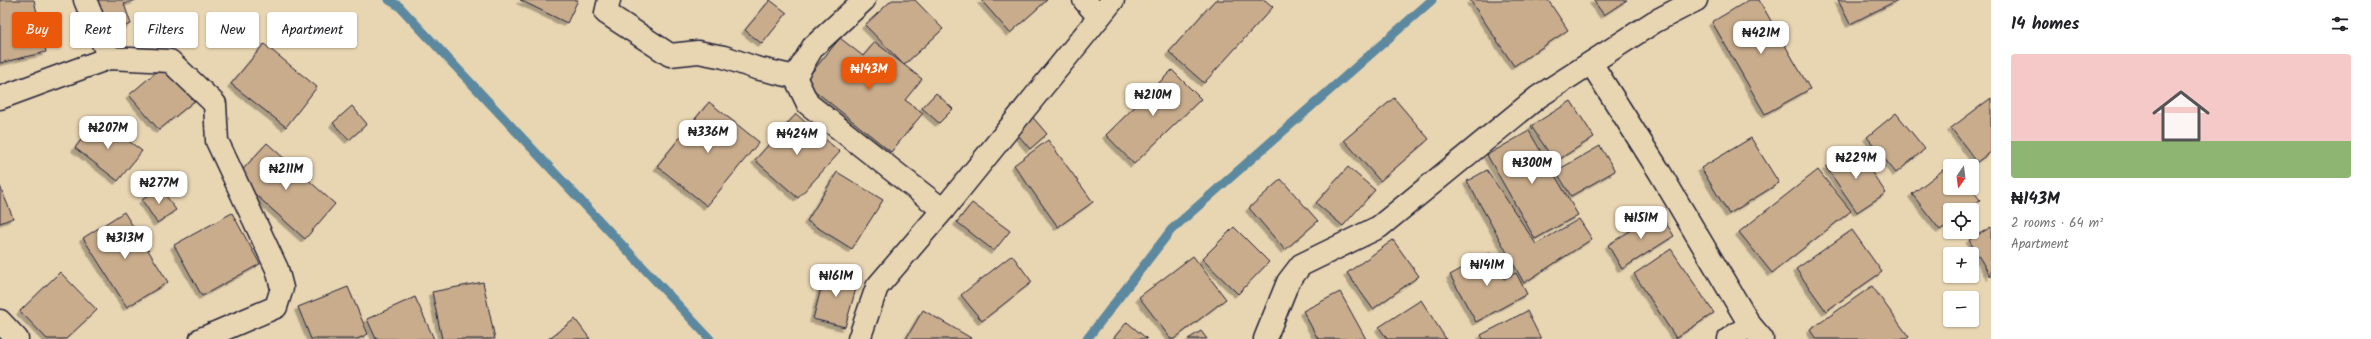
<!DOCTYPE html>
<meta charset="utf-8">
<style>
body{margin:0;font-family:Kalam,sans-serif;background:#f2f2f2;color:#202124;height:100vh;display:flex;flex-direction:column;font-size:15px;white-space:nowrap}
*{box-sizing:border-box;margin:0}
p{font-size:13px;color:#757577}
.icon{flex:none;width:22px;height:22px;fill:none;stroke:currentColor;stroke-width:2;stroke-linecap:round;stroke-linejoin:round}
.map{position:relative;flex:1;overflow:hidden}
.drawer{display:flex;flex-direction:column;background:#fff;width:380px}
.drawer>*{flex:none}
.banner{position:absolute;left:12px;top:12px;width:380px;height:36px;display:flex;gap:8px}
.needle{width:26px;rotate:194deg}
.tools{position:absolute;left:1943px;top:159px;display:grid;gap:8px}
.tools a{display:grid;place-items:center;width:36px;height:36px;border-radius:4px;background:#fff;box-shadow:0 1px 3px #0004;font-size:20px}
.price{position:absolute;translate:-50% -34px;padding:0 9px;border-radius:8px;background:#fff;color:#222;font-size:13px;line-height:26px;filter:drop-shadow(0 1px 2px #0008)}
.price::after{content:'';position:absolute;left:50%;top:24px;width:12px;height:9px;margin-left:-6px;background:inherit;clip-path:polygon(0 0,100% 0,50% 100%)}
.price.current{background:#ea580c;color:#fff}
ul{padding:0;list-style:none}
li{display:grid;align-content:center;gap:8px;height:212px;padding:0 20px}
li+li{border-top:1px solid #e0e0e0}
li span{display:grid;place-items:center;height:124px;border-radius:4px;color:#555}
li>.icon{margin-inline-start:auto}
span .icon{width:72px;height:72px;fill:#fffc;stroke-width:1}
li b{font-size:17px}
h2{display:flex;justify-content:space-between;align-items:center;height:48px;padding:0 20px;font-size:17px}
.tag{padding:0 14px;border-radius:4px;background:#fff;box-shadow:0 1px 3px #0004;font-size:14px;line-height:36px}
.tag.current{background:#ea580c;color:#fff}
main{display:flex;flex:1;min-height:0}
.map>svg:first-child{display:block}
</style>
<main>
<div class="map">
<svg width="1991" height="339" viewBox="0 0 1991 339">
<defs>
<filter id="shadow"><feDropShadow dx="-3.5" dy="3.5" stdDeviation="0" flood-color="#0004"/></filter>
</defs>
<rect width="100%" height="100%" fill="#e8d5b2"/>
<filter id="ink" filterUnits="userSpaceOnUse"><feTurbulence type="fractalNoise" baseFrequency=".025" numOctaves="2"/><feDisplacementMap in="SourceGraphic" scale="8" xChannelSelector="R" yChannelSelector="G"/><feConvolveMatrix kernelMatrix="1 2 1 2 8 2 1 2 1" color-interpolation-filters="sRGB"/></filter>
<g filter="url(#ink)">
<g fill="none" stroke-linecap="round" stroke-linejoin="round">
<g stroke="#5c899f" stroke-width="9">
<polyline points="389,0 399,6 710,339"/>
<polyline points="1087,339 1171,230 1432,0"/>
</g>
</g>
<g fill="#c8ac8c" stroke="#22223b" filter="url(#shadow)">
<polygon points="0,0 34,0 46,52 0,63"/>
<polygon points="93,0 136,0 124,4 131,24 104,33"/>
<polygon points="520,0 578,0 567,23"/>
<polygon points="770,0 787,13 762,44 745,30"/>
<polygon points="892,0 915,0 943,29 904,65 865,25"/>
<polygon points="981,0 1047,0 1010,33"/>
<polygon points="1215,0 1265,0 1273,7 1204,83 1169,52"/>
<polygon points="1470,0 1548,0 1568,30 1514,66"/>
<polygon points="1593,0 1627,0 1604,15"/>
<polygon points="1749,0 1759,0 1810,89 1765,114 1712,22"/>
<polygon points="1838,0 1898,0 1850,24"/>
<polygon points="840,38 863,56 875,42 922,79 905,100 923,113 891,152 804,82"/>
<polygon points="264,44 317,87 286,127 231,84"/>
<polygon points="168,62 198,98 159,130 129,95"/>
<polygon points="1172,70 1201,99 1134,164 1106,135"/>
<polygon points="936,93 953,109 939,123 922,108"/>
<polygon points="1394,98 1429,139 1380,181 1344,140"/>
<polygon points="1991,98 1991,152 1977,162 1951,128"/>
<polygon points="1571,101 1594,137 1555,162 1531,126"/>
<polygon points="709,102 759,142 707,206 657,166"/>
<polygon points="352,106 367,124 349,140 333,123"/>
<polygon points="1896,113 1925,149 1896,173 1867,137"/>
<polygon points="796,114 840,152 798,198 755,160"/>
<polygon points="1030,114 1047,134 1030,149 1013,129"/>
<polygon points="98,118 142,151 118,181 75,148"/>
<polygon points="1529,131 1578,215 1535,239 1487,155"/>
<polygon points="1751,138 1779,183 1729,214 1701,168"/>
<polygon points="1048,140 1093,202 1058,227 1014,165"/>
<polygon points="267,143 335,204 305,239 236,177"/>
<polygon points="1600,146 1615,171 1571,196 1556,171"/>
<polygon points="1855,148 1886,193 1857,212 1826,167"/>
<polygon points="1952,163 1954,166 1950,166 1950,188 1971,188 1980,200 1966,210 1950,210 1950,223 1940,230 1912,194"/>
<polygon points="1348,167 1375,190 1343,226 1316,203"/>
<polygon points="1487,170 1536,244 1579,219 1592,239 1524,283 1467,181"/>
<polygon points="1818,170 1851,211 1772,273 1739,232"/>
<polygon points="837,172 883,200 852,249 807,221"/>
<polygon points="1281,179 1318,221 1285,250 1249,208"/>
<polygon points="0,186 13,218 0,223"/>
<polygon points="160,187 176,210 157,223 142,200"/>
<polygon points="972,203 1010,231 994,251 957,222"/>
<polygon points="124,212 168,282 127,307 83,238"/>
<polygon points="1659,212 1674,236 1622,269 1608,245"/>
<polygon points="232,213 260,264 202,296 174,245"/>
<polygon points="1234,227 1269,262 1238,294 1202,259"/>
<polygon points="1991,227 1991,277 1969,240"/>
<polygon points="1852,230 1882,272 1826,311 1796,269"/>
<polygon points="1393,240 1419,276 1373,309 1347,273"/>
<polygon points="1671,249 1714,313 1676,338 1634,274"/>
<polygon points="1490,253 1504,279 1516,273 1527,294 1476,322 1450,275"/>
<polygon points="1012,255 1032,282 982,321 961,295"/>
<polygon points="1193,256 1226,299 1174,339 1171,339 1139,297"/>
<polygon points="826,269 859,278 845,327 813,319"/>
<polygon points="60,272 97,310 66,339 47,339 20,311"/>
<polygon points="483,282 495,339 442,339 432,292"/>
<polygon points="1872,286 1909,337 1906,339 1816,339 1810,330"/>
<polygon points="348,287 368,334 357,339 311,339 298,307"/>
<polygon points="1340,292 1366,339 1318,339 1303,311"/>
<polygon points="415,297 434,339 376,339 367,319"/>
<polygon points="1421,300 1446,339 1387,339 1379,327"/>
<polygon points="923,310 971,338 970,339 906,339"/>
<polygon points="1527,311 1541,339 1483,339 1481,335"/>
<polygon points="575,319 590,339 548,339"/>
<polygon points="1127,322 1147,339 1113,339"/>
<polygon points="1201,331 1207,339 1188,339"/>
</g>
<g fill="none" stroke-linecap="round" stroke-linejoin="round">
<g stroke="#22223b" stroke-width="25">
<g id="minor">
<polyline points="85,0 109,58"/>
<polyline points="609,0 606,13 670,55 698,52 724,57 756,68 795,77"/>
<polyline points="864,0 813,47 795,77 808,104 943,210"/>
<polyline points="1084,0 1099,17"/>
<polyline points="1591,63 1659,171 1750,325 1762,339"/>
<polyline points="0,98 109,58 170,61 215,104 217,141 277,269 282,288 276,307 201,339"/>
<polyline points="0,321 17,339"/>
<polyline points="859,339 877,287 943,210 1113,0"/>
<polyline points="1265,339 1288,282 1301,265 1379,227 1538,97 1654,22 1696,0"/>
<polyline points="1729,339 1750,325"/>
</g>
</g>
<use href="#minor" stroke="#e8d5b2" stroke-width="22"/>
</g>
</g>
</svg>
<div class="tools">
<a><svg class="needle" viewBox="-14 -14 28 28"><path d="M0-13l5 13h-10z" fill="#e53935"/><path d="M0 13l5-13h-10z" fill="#757577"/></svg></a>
<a><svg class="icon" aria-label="locate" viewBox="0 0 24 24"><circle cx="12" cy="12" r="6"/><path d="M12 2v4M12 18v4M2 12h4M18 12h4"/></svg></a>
<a>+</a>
<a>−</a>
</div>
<b class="price" style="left:1761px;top:55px">₦421M</b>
<b class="price current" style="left:869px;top:91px">₦143M</b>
<b class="price" style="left:1153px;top:117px">₦210M</b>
<b class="price" style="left:108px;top:150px">₦207M</b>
<b class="price" style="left:708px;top:154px">₦336M</b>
<b class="price" style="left:797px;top:156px">₦424M</b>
<b class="price" style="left:1856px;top:180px">₦229M</b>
<b class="price" style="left:1532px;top:185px">₦300M</b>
<b class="price" style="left:286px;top:191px">₦211M</b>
<b class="price" style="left:159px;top:205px">₦277M</b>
<b class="price" style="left:1641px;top:240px">₦151M</b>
<b class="price" style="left:125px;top:260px">₦313M</b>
<b class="price" style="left:1487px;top:287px">₦141M</b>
<b class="price" style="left:836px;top:298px">₦161M</b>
<div class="banner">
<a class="tag current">Buy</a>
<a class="tag">Rent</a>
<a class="tag">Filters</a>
<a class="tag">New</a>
<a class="tag">Apartment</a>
</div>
</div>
<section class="drawer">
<h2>14 homes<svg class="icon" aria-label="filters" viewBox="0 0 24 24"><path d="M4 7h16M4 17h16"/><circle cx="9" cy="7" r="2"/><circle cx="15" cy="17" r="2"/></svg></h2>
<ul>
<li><span style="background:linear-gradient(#f6c9c9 70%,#8fb573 0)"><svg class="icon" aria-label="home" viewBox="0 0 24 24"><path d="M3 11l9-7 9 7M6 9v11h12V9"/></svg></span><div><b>₦143M</b><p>2 rooms · 64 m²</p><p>Apartment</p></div></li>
</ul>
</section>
</main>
